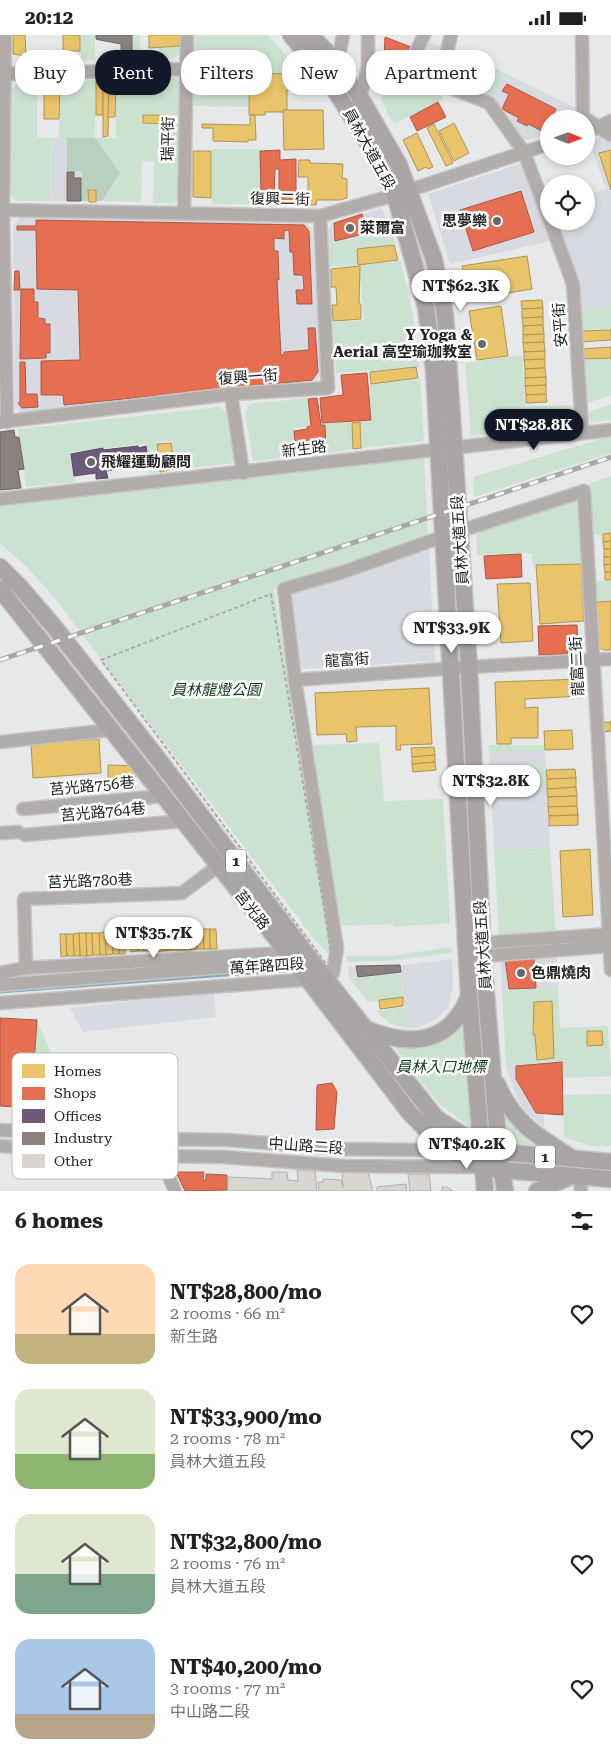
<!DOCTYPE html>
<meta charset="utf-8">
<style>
body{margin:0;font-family:"Roboto Serif","Noto Sans TC",serif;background:#f6f6f6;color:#202124;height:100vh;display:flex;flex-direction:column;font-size:19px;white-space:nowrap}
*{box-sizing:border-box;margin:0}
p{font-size:16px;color:#757577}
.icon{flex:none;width:28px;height:28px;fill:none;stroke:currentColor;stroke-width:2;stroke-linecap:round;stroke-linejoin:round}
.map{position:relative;height:1156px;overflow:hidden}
.details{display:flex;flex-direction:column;background:#fff;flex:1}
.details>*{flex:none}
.top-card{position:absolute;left:15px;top:15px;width:581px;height:45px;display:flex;gap:10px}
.needle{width:32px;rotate:91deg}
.controls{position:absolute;left:540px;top:75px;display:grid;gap:10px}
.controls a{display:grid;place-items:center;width:55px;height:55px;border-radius:50%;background:#fff;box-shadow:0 2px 8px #0003;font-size:25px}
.price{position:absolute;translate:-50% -42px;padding:0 11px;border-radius:18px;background:#fff;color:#222;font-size:16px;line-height:32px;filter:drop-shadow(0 1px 2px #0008)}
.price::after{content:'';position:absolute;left:50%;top:30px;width:15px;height:11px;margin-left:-8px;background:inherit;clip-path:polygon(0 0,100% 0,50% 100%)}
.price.on{background:#111827;color:#fff}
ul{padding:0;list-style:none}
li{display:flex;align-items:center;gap:15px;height:125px;padding:0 15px}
li span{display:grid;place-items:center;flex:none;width:140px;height:100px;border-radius:15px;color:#555}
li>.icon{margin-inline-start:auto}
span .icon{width:60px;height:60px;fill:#fffc;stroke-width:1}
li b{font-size:21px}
h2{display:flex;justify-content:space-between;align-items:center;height:60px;padding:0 15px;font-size:21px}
.chip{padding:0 18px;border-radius:20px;background:#fff;box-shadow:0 2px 8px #0003;font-size:18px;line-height:45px}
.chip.on{background:#111827;color:#fff}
.status{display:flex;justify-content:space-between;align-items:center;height:35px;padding:0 25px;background:#fff;direction:ltr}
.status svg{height:14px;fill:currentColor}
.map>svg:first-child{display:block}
</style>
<div class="status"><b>20:12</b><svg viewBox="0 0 49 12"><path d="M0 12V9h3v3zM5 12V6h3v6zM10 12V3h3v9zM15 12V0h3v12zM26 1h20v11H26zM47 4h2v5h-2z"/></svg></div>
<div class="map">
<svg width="611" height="1156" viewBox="0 0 611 1156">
<rect width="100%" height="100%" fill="#e7e8ea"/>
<g fill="#d8dae2">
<polygon points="423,14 430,17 424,38 415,31"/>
<polygon points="506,39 580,75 581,84 549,84 549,98 527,105 522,104 493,65"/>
<polygon points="601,102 611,108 611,271 580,274 579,253 557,186 586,186 586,161 606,154 589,106"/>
<polygon points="51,103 67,103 67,136 82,137 81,166 50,166"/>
<polygon points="522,128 550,206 450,229 428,159"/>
<polygon points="382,173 390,193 356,201 357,205 329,207 328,195 332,188"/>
<polygon points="21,182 304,186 312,193 321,339 314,347 22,378 15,372 13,190"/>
<polygon points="429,513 435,626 305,634 299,630 289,563 292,557"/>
<polygon points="545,717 546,730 490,731 489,718"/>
<polygon points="547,754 550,813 494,815 491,755"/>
<polygon points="557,919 558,952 502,956 500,923"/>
<polygon points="452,924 453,950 449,971 436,985 419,992 406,993 401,938 349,943 348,932 391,932"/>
<polygon points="214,957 216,982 83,997 70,973"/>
<polygon points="543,1028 544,1092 525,1076 516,1062 506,1031"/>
</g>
<g fill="#cce2d1">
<polygon points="81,0 95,0 95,25 81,26"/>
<polygon points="132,0 140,0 140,24 133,24"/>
<polygon points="193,0 268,0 301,38 249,38 248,72 193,71"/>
<polygon points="425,7 450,13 444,42 425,35 430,17 423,14"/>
<polygon points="159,11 180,11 180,18 175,23 159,24"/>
<polygon points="479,25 506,39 493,65 469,54"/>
<path d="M387,39c18,-2 49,10 56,25l-49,25c-9,-15 -15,-25 -15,-43z"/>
<polygon points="175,43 180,48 180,80 143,79 143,89 180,89 180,163 174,168 153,168 154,127 142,126 141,167 102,166 120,138 95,103 59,103 60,47 96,45 95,103 116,103 116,45"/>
<polygon points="37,47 37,102 51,103 50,166 16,166 10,160 12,54 18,48"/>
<rect x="212" y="114" width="48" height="55"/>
<polygon points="409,178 431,243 437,273 442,321 425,237 408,183"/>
<polygon points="390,193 396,209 358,214 359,230 401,226 413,280 419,332 336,338 333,287 364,285 359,230 330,232 329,207 356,205 356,201"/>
<polygon points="611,271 611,294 581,295 580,274"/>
<polygon points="522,320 525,371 572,370 572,374 512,396 471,401 465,328"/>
<polygon points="611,323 611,360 585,369 583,325"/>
<polygon points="420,344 424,406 362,413 360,386 372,384 369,350"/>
<polygon points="307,363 310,391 294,393 297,421 253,426 245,376 250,369"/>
<polygon points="611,369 611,385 592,387 586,382 586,378"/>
<polygon points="219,372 226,377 234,428 175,435 171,406 156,407 160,437 150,438 146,409 71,417 75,447 26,452 18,394"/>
<polygon points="573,382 568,390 543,392"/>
<polygon points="351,386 353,414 327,418 325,389"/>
<polygon points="611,401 611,418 474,462 473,442"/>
<polygon points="424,423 428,501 274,553 333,923 315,905 53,561 27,532 0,508 0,471"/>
<polygon points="611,441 611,500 593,500 590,448"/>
<polygon points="570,464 578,469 582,528 533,531 532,518 477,520 476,495"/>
<polygon points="449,474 452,481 459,613 452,551"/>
<polygon points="595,546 611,546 611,565 597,566"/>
<polygon points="458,657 461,657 489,1082 487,1082 480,1007"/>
<polygon points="379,708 384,766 443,764 450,888 394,892 393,889 341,891 312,710"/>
<polygon points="488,710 545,710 545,717 489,718"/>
<polygon points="546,730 547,754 491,755 490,731"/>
<polygon points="550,813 556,900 499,902 494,815"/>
<polygon points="451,912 452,918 387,926 347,927 346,921 391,921"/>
<polygon points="401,938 403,962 368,967 350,944"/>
<polygon points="558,952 560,993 608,991 611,1041 562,1043 561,1026 506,1031 502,956"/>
<polygon points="404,972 406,993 391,989 375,976"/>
<polygon points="35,981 66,1052 87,1093 35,1090"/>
<polygon points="465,983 472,1091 469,1092 439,1069 393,1010"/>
<polygon points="611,1059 611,1111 591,1111 564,1102 563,1060"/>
<polygon points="502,1076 540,1111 507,1108"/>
</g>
<polygon fill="#b9d0be" points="67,103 95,103 120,138 102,166 96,166 96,155 89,154 88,166 81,166 82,137 67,136"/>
<g fill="#e9c46a" stroke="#ae9455">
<polygon points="13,0 25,0 26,21 13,19"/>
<rect x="63" y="0" width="17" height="16"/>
<polygon points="149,0 181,0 180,11 149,13"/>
<polygon points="249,38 291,39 291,55 287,55 287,75 283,75 284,77 265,77 265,80 249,80"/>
<rect x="96" y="46" width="7" height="34"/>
<polygon points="103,46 109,46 108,101 103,102"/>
<polygon points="109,46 116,46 115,82 108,82"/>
<polygon points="44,47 60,47 59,84 44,84"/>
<polygon points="283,75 323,75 324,114 284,115"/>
<polygon points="143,80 167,80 167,89 143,88"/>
<polygon points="250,80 255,80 256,105 248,105 248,107 213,106 213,93 202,93 202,89 250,90"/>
<polygon points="454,88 469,118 454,126 439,96"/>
<polygon points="434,89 453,128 446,131 427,93"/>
<polygon points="417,98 433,132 428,134 426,132 418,136 403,105"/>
<polygon points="611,115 611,155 599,118"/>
<polygon points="193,116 211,116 211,163 193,162"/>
<polygon points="299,125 310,125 310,128 343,129 342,143 347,144 347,163 340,165 317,165 316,170 308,170 308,142 298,142"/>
<polygon points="88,155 96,155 96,167 89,167"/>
<polygon points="394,210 398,225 358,230 357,214"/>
<polygon points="527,221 532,254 467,265 462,231"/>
<polygon points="360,231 359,269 361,269 361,284 333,286 332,270 337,270 336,252 331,252 331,234"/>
<polygon points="542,265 543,273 522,274 521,266"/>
<polygon points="501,271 508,321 477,325 469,276"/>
<polygon points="543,273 543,282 522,283 522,274"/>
<polygon points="543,282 543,290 523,291 522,283"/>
<polygon points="543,290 544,299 523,300 523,291"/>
<polygon points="611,295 611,305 581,307 582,296"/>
<polygon points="544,299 544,307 523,308 523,300"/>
<polygon points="544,307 545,316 524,317 523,308"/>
<polygon points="611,312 611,323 583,324 582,314"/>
<polygon points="545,316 545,324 524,325 524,317"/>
<polygon points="545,324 545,333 525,334 524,325"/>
<polygon points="416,332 418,343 371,349 370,337"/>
<polygon points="545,333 546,342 525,343 525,334"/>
<polygon points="546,342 546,350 525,351 525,343"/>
<polygon points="546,350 546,359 526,360 525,351"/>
<polygon points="546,359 547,367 526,368 526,360"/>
<polygon points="360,387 361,413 353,414 352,388"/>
<polygon points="171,408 175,434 160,437 157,409"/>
<polygon points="611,498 611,506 603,507 603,499"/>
<polygon points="611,506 611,514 604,514 603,507"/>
<rect x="604" y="514" width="7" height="8"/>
<polygon points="604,522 611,522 611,529 604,530"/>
<polygon points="581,529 584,586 540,589 536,530"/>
<polygon points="611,529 611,537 605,537 604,530"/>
<rect x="605" y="537" width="6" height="8"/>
<polygon points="530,548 533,606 501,608 497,549"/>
<polygon points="611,566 611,615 603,615 599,612 597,567"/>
<polygon points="581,644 582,661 525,664 525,673 538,672 538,703 511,703 511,709 497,709 495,647"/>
<polygon points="429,653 432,709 400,710 401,715 396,715 396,691 356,692 357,706 347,707 346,699 317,700 315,658"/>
<polygon points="604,687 611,687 611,696 604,697"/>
<polygon points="572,695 573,714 545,715 544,696"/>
<polygon points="99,704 101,738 33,743 31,709"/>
<polygon points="434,712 435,720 412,722 411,713"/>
<polygon points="435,720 435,727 412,729 412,722"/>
<polygon points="435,727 436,735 413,737 412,729"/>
<polygon points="108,730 135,731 135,753 108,753"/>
<polygon points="575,734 576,743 547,744 546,735"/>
<polygon points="576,743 576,752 547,754 547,744"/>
<polygon points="576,752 577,761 548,762 547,754"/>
<polygon points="577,761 577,771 548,772 548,762"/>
<polygon points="577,771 578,780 549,781 548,772"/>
<polygon points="578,780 578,790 549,791 549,781"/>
<polygon points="590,814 593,880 563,882 560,816"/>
<polygon points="197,894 203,894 204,914 197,914"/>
<polygon points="197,894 197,914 191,915 190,895"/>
<polygon points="203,894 210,894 210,914 204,914"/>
<polygon points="210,894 216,894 217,914 210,914"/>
<polygon points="170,895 177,895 177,915 171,915"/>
<polygon points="170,895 171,915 164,916 164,896"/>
<polygon points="177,895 183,895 184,915 177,915"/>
<polygon points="183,895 190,895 191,915 184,915"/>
<polygon points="124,896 125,919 119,919 118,897"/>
<polygon points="137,896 144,896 144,916 138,916"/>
<polygon points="137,896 138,916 131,917 131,897"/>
<polygon points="144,896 150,896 151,916 144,916"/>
<polygon points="150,896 157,896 158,916 151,916"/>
<polygon points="157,896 164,896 164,916 158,916"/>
<polygon points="105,897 112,897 113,919 106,920"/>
<polygon points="105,897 106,920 100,920 99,898"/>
<polygon points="112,897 118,897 119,919 113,919"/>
<polygon points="79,898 86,898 87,921 80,921"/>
<polygon points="79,898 80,921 74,921 73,899"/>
<polygon points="86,898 92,898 93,920 87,921"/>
<polygon points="92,898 99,898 100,920 93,920"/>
<polygon points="60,899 66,899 67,921 61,922"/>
<polygon points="66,899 73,899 74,921 67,921"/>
<polygon points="403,962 403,971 380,974 379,965"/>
<polygon points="552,966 554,1023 537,1025 535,1000 533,1000 534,967"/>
<polygon points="587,996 602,996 603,1010 587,1011"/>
</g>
<g fill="#e76f51" stroke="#ac5844">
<polygon points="385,2 411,12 403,26 395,26 395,31 386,31 386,26 384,26"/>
<polygon points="507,49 556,74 551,84 549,84 544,97 528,89 527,91 517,86 519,83 502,74 509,59 502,56"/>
<polygon points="438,67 446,82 417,96 410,82"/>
<polygon points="280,115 280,125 296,124 296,170 279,169 279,134 275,134 274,161 261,161 260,116"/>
<polygon points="521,156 534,197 473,216 460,175"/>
<polygon points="362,179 367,198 335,206 334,188"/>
<polygon points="36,185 304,190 309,196 312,269 297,269 296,255 304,255 303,240 294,240 293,217 290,217 289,195 284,196 284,204 274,203 274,216 278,216 279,245 277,244 281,320 284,320 284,317 309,315 308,293 315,293 318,337 312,345 64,370 63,360 41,360 41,326 80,325 78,255 37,254 36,195 17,195 17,191 36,191"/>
<polygon points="15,236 19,236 20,255 14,255"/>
<polygon points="21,254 34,254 34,267 38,267 38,283 45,284 45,289 50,289 50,318 46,318 46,323 20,324"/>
<polygon points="20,327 25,327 26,359 37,359 38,372 22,373 18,368 20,368"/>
<polygon points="367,338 371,385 322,388 320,363 343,360 341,340"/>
<polygon points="317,363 321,390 325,390 326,417 311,419 310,414 296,416 294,396 307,394 307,392 311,391 308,364"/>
<polygon points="521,519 522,542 486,544 484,521"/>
<polygon points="577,590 578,612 568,613 568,619 539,620 538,591"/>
<polygon points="505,923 534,923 536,953 509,954"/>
<polygon points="0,983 37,985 31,1073 0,1071"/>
<polygon points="562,1027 563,1080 536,1078 516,1044 516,1031"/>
<polygon points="332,1048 337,1057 334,1094 316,1095 317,1050"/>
<polygon points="176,1137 204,1137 203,1145 206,1145 206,1139 227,1140 227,1155 185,1156"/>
</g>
<polygon fill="#6d597a" stroke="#574960" points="138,411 139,413 146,411 149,430 106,436 108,443 96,444 96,438 74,441 71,419 103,413 103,415"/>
<g fill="#8a817c" stroke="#6b6562">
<polygon points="96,0 132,0 132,22 121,22 121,9 100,5 96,4"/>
<polygon points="67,137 74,137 74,143 81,143 81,166 67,166"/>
<polygon points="14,395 15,402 19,402 24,434 18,435 21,453 0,455 0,397"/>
<polygon points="400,930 401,937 358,942 356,931"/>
</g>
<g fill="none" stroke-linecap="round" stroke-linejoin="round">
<polyline stroke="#86aabd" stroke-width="3" points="0,957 294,935"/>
</g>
<g fill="#dad5ce" stroke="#b1b1b1">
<polygon points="297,1135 315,1136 317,1156 228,1156 228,1142 272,1144 272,1137 287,1137 288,1145 298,1146"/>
<polygon points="342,1137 368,1137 373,1156 319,1156 318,1147 323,1147 323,1144 341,1145 343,1152"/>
<polygon points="408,1139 429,1139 431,1156 410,1156"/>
<polygon points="406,1149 407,1156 377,1156 377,1152"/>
<polygon points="442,1152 447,1152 453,1156 442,1156"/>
</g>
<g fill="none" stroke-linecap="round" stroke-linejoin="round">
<g stroke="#c5c5c6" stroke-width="15">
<g id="minor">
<polyline points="5,0 3,176 7,387"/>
<polyline points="582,0 583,82 586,84"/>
<polyline points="368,33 407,36 489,68 524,117 549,184"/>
<polyline points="407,36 424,0"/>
<polyline points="336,37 343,0"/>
<polyline points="0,39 186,34"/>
<polyline points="439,50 451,0"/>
<polyline points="586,84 611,100"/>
<polyline points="353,85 368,33 368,0"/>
<polyline points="586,97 611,86"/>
<polyline points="0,175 320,181 395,160 549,109"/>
<polyline points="184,178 187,0"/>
<polyline points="550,186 573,249 582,396"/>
<polyline points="231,359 243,438"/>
<polyline points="0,387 231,359 328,353 320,181"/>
<polyline points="0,464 611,395"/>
<polyline points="460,496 584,456 611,935"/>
<polyline points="295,645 469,632 611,624"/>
<polyline points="0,707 111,695"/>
<polyline points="23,774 163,761"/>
<polyline points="0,798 18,797"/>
<polyline points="25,800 183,786"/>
<polyline points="482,908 611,899"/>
<polyline points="483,921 611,911"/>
<polyline points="26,933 24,864 182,858 218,831"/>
<polyline points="0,938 26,933 286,918"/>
<polyline points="0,950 301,926"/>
<polyline points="0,968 327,943 333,938 337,913 295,645 284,554 343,537 442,502"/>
<polyline points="0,1095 153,1104 228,1105 345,1114 421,1115 480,1111"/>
<polyline points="0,1111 160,1121 224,1122 344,1131 479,1132"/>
<polyline points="158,1115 175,1156"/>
<polyline points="580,1142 581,1156"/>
</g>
</g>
<g stroke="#c5c5c6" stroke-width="19">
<g id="major">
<polyline points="291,0 333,52 373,116 395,160 426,272 434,335 469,961 485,1156"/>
<polyline points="310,0 326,16 360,62 399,130 434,224 445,279 469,632 483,921 499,1117 505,1156"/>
<polyline points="0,532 20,552 56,594 152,716 311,925 436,1083 480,1111 499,1117 611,1127"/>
<polyline points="0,554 294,926 409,1077 435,1104 468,1126 483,1132 503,1135 611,1144"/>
<path d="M366,994c43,18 84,16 103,-33"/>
<path d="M497,1049c17,39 40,52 75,74"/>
<polyline points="537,1156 569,1142"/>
</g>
</g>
<polygon stroke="#afacab" stroke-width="2" stroke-dasharray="4 2.5" stroke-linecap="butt" points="271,559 327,891 333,938 101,625"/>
<use href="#minor" stroke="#b2acab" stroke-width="12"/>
<use href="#major" stroke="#aba4a4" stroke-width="16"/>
<g stroke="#aba7a8" stroke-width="5">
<polyline id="rail" points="0,625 611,422"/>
</g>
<use href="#rail" stroke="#fff" stroke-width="3" stroke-dasharray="9" stroke-linecap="butt"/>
</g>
<g fill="#68686a" stroke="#fff" stroke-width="2">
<circle cx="497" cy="186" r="5"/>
<circle cx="350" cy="193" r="5"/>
<circle cx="482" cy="309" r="5"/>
<circle cx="91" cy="427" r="5"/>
<circle cx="521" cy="938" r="5"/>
</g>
<g text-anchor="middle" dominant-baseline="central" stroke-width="5" stroke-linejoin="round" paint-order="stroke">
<g fill="#fff" stroke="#656566" stroke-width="1">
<rect x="226" y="814.5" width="20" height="23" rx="4"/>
<rect x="535" y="1110.5" width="20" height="23" rx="4"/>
</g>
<g font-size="14" font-weight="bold" fill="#232325">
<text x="236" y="826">1</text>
<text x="545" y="1122">1</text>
</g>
<g font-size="15" fill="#232325" stroke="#fff">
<text transform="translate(168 104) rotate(-89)">瑞平街</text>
<text transform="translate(369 114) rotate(61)">員林大道五段</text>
<text transform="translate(280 164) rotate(1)">復興二街</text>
<text transform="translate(560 290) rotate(-94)">安平街</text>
<text transform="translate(248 342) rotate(-4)">復興一街</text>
<text transform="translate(304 414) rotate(-7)">新生路</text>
<text transform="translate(460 505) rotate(-94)">員林大道五段</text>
<text transform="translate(347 625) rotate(-4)">龍富街</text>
<text transform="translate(577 631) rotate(-93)">龍富二街</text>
<text transform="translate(92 751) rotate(-5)">莒光路756巷</text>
<text transform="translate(103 777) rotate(-5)">莒光路764巷</text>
<text transform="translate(90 846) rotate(-2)">莒光路780巷</text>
<text transform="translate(252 875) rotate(52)">莒光路</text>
<text transform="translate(483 910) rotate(-94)">員林大道五段</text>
<text transform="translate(267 931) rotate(-4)">萬年路四段</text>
<text transform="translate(306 1111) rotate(4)">中山路二段</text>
</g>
<g font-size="15" font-weight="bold" fill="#232325" stroke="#fff" text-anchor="start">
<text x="487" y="186" text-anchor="end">思夢樂</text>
<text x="360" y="193">萊爾富</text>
<text x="472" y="300" text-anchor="end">Y Yoga &amp;<tspan x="472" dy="17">Aerial 高空瑜珈教室</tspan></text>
<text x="101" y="427">飛耀運動顧問</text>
<text x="531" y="938">色鼎燒肉</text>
</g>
<g font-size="15" font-style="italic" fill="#0b3c1a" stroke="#fff">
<text x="216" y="655">員林龍燈公園</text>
<text x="441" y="1032">員林入口地標</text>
</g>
</g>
<rect x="12" y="1018" width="166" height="126" rx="8" fill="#fff" stroke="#bdbdbe" stroke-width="1"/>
<rect x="22" y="1029" width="23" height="14" fill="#e9c46a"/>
<rect x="22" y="1052" width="23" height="13" fill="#e76f51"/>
<rect x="22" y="1074" width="23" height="14" fill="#6d597a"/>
<rect x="22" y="1097" width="23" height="13" fill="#8a817c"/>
<rect x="22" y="1119" width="23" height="14" fill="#dad5ce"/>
<g font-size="14" fill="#232325">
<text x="54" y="1041">Homes</text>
<text x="54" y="1063">Shops</text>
<text x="54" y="1086">Offices</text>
<text x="54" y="1108">Industry</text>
<text x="54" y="1131">Other</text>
</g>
</svg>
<div class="controls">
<a><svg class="needle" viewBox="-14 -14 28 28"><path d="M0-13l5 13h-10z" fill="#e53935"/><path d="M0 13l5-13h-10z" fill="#757577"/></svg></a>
<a><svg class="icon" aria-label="locate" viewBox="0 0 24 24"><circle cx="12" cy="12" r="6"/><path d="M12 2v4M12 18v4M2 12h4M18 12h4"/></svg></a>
</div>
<b class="price" style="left:461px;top:277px">NT$62.3K</b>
<b class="price on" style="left:534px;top:416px">NT$28.8K</b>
<b class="price" style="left:452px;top:619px">NT$33.9K</b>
<b class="price" style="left:491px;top:772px">NT$32.8K</b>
<b class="price" style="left:154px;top:924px">NT$35.7K</b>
<b class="price" style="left:467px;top:1135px">NT$40.2K</b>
<div class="top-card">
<a class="chip">Buy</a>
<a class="chip on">Rent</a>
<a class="chip">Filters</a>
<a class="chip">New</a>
<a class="chip">Apartment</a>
</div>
</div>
<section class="details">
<h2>6 homes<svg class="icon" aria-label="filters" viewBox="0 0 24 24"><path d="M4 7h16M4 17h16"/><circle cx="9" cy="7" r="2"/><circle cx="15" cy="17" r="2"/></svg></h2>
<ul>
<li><span style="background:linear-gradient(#ffd9b3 70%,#c2b280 0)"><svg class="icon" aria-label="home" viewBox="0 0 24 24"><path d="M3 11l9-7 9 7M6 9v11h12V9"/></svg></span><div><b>NT$28,800/mo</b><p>2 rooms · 66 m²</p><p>新生路</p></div><svg class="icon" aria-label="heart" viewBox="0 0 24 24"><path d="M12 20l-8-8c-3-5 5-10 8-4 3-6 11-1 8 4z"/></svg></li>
<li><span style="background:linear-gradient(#dfe7d0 65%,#8fb573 0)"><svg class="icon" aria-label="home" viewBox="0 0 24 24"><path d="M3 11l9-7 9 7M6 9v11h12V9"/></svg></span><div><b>NT$33,900/mo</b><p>2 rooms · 78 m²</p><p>員林大道五段</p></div><svg class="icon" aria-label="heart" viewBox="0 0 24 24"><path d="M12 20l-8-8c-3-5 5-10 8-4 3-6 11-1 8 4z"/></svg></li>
<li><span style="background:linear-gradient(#dfe7d0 60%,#7fa58c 0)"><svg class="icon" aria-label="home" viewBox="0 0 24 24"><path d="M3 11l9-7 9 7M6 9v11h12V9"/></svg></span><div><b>NT$32,800/mo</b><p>2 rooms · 76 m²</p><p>員林大道五段</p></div><svg class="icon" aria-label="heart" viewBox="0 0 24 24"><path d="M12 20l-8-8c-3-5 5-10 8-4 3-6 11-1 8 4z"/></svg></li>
<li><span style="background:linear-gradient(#a9c7e8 75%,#b9a48a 0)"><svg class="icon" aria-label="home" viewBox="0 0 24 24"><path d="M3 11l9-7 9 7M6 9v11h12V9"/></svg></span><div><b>NT$40,200/mo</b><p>3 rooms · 77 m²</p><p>中山路二段</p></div><svg class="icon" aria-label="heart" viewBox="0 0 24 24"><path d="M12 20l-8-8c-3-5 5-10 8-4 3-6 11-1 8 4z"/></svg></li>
</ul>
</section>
